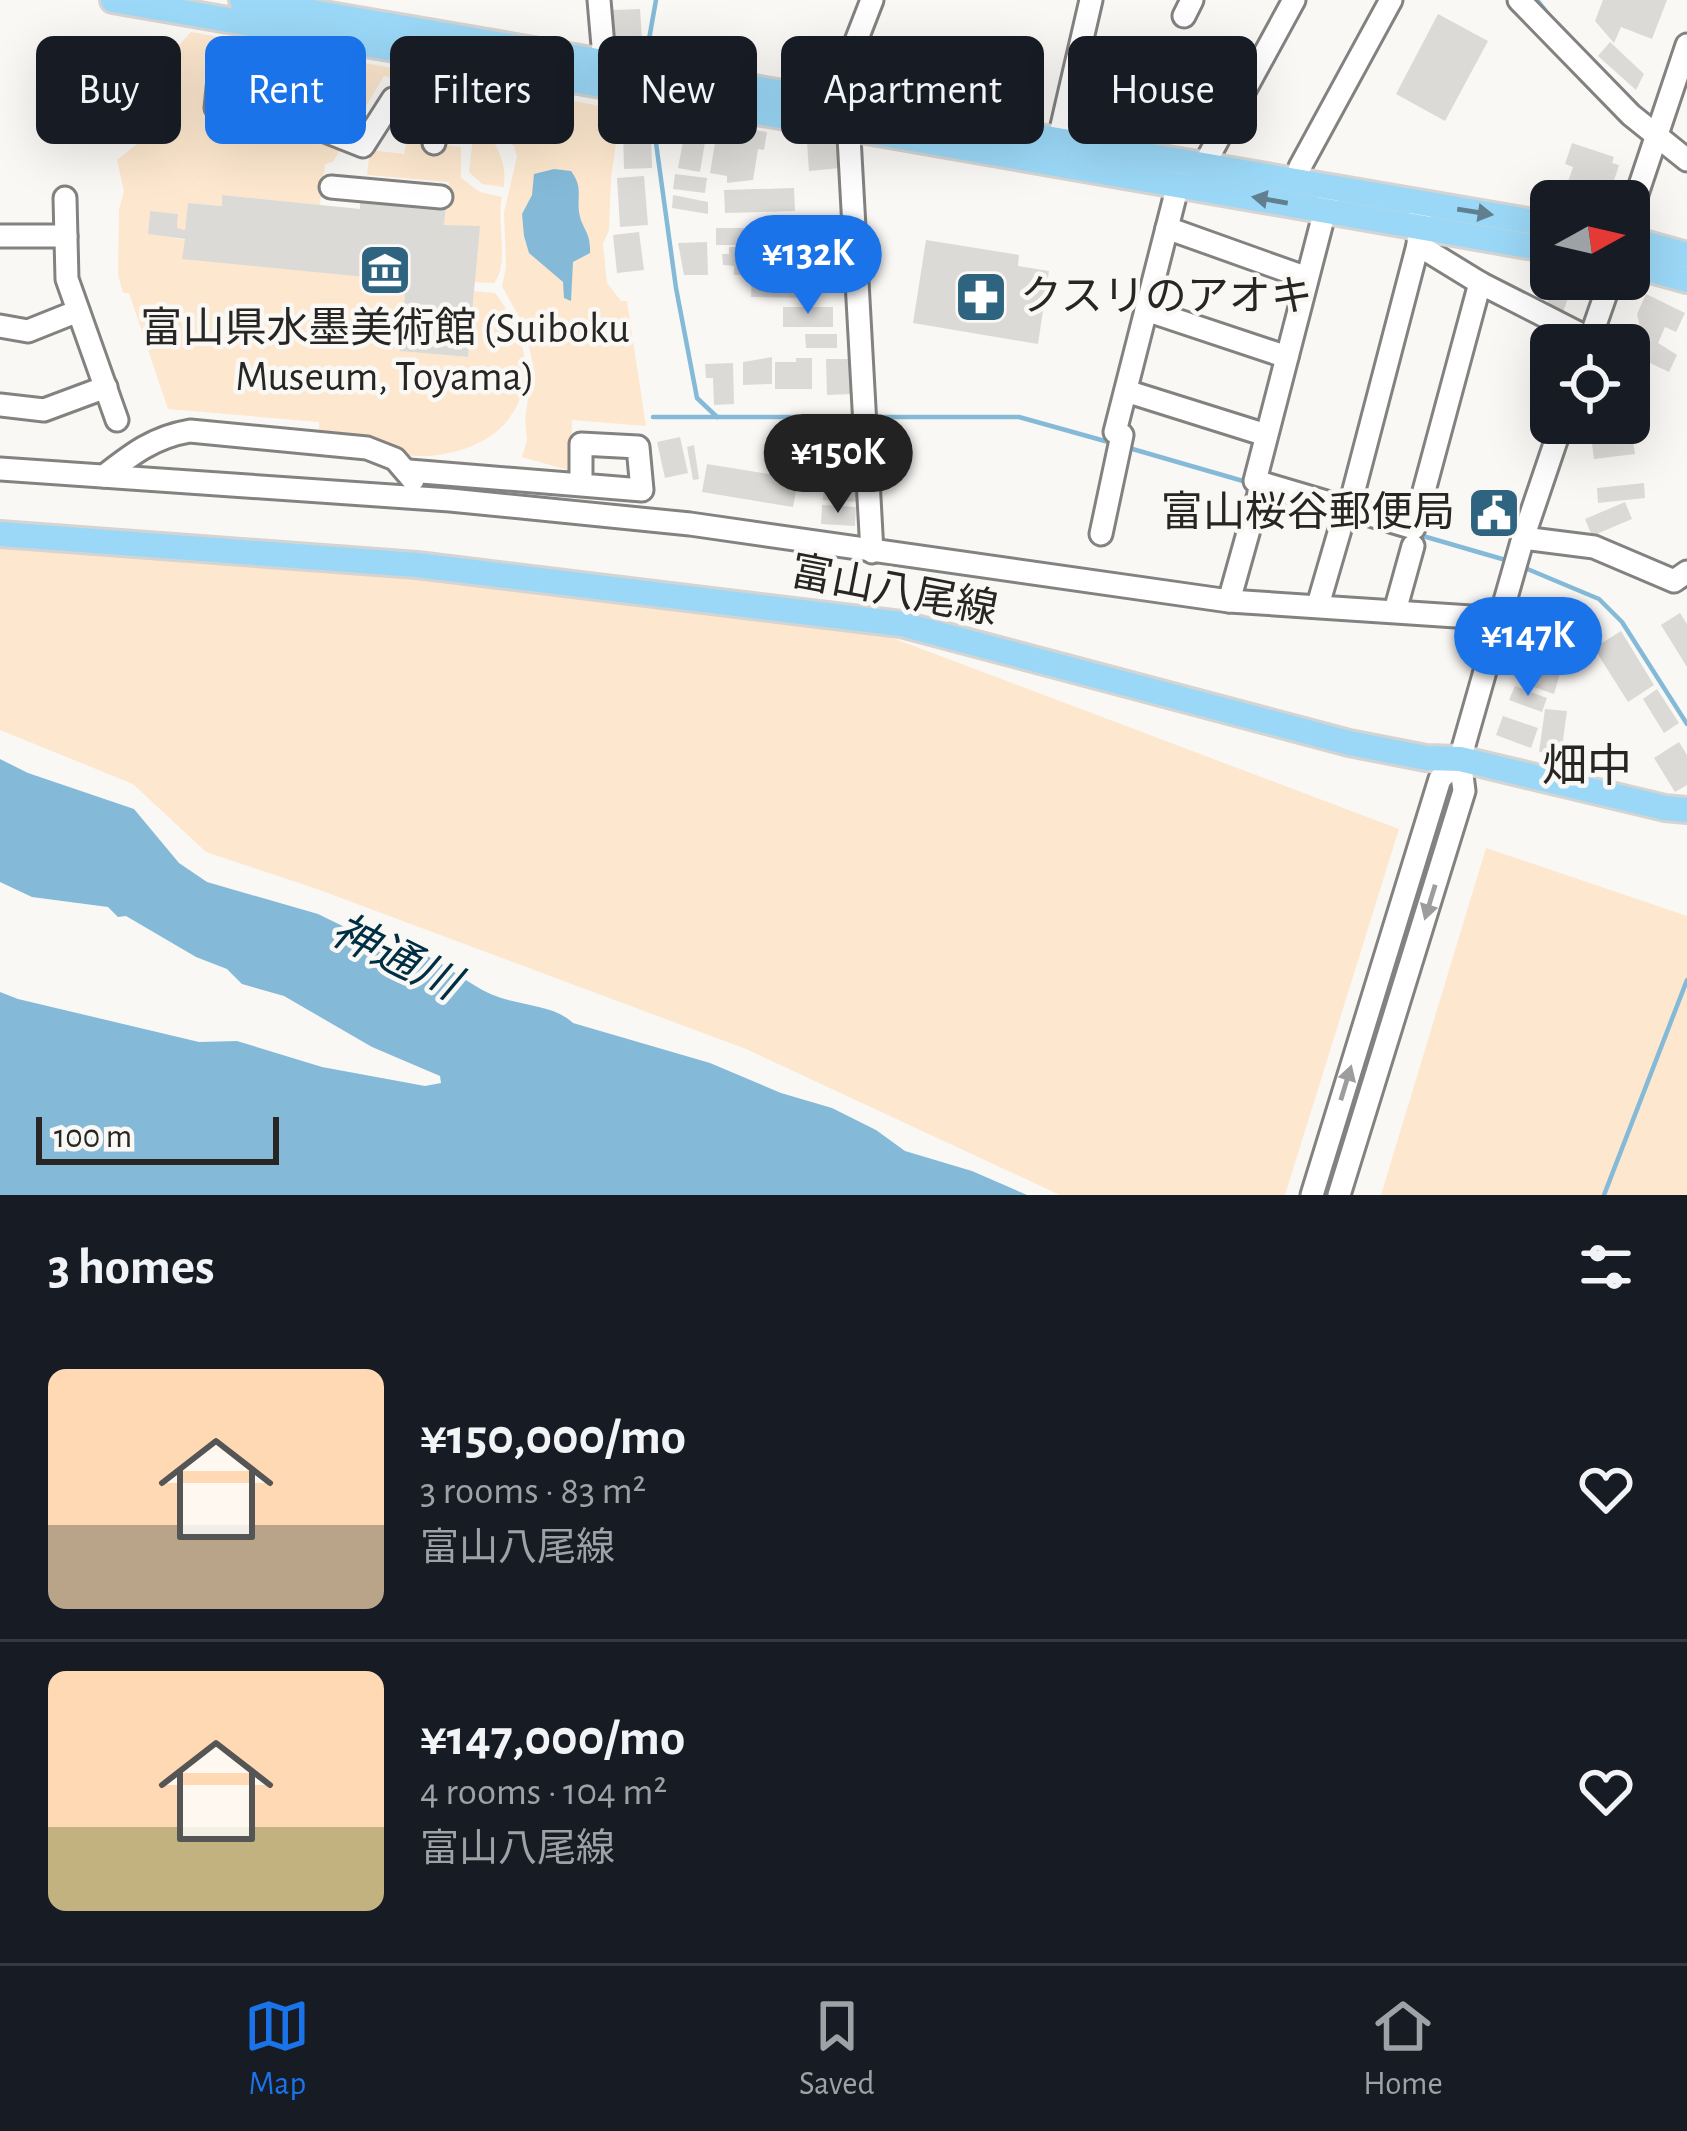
<!DOCTYPE html>
<meta charset="utf-8">
<style>
body{margin:0;font-family:"Alegreya Sans","Noto Sans JP",sans-serif;background:#242831;color:#f1f3f6;height:100vh;display:flex;flex-direction:column;font-size:45px;white-space:nowrap}
*{box-sizing:border-box;margin:0}
p{font-size:39px;color:#9ea1a6}
.icon{flex:none;width:66px;height:66px;fill:none;stroke:currentColor;stroke-width:2;stroke-linecap:round;stroke-linejoin:round}
.map{position:relative;height:1195px;overflow:hidden}
.side{display:flex;flex-direction:column;background:#171b24;flex:1}
.side>*{flex:none}
.banner{position:absolute;left:36px;top:36px;width:1617px;height:108px;display:flex;gap:24px}
.needle{width:78px;rotate:82deg}
.buttons{position:absolute;left:1530px;top:180px;display:grid;gap:24px}
.buttons a{display:grid;place-items:center;width:120px;height:120px;border-radius:18px;background:#171b24;box-shadow:0 12px 48px #0002;font-size:60px}
.scale{position:absolute;left:36px;bottom:30px;width:243px;box-sizing:border-box;padding-left:12px;border:6px solid #272625;border-top:0;font-size:33px;line-height:42px;white-space:nowrap;color:#272625;-webkit-text-stroke:9px #faf8f5;paint-order:stroke}
.price{position:absolute;translate:-50% -102px;padding:0 27px;border-radius:42px;background:#1a73e8;color:#fff;font-size:39px;line-height:78px;filter:drop-shadow(0 3px 6px #0008)}
.price::after{content:'';position:absolute;left:50%;top:72px;width:36px;height:27px;margin-left:-18px;background:inherit;clip-path:polygon(0 0,100% 0,50% 100%)}
.price.current{background:#222;color:#fff}
ul{padding:0;list-style:none}
li{display:flex;align-items:center;gap:36px;height:300px;padding:0 48px}
li+li{border-top:3px solid #363941}
li span{display:grid;place-items:center;flex:none;width:336px;height:240px;border-radius:18px;color:#555}
li>.icon{margin-inline-start:auto}
span .icon{width:144px;height:144px;fill:#fffc;stroke-width:1}
li b{font-size:51px}
h2{display:flex;justify-content:space-between;align-items:center;height:144px;padding:0 48px;font-size:51px}
.pill{padding:0 42px;border-radius:18px;background:#171b24;box-shadow:0 12px 48px #0002;font-size:42px;line-height:108px}
.pill.current{background:#1a73e8;color:#fff}
.tabs{display:flex;justify-content:space-around;align-items:center;height:168px;border-top:3px solid #363941;background:#171b24;font-size:33px;color:#9ea1a6}
.tabs a{display:grid;justify-items:center;gap:6px}
.tabs .current{color:#1a73e8}
.map>svg:first-child{display:block}
</style>
<div class="map">
<svg width="1687" height="1195" viewBox="0 0 1687 1195">
<rect width="100%" height="100%" fill="#faf8f5"/>
<g fill="#fde7ce">
<path d="M191,32l235,42 -1,8 -41,-6 -51,86 -8,2 -5,41 -97,-10 -1,11 -34,-3 -3,27 -8,-2 1,-14 -28,-3 -2,22 258,48 -5,70 67,6 6,-66 21,2c58,73 31,156 -68,163 -30,2 -77,-15 -108,-21v-13l-151,-13 -39,-116h-6l-5,-18 1,-65 5,-19 -7,-31 36,-29 -22,-33z"/>
<path d="M521,91l100,19 -10,67 -2,53 -6,14 4,39 14,18h6l19,125 -74,-6 -1,51 -49,-14 5,-17 -2,-21 8,-54 -8,-37 -23,-42 4,-19 -2,-55 13,-55 -3,-11c-22,-10 -13,-30 -9,-50l14,3z"/>
<path d="M478,95l11,4c-9,44 20,46 15,88l-22,-3 -13,-12z"/>
<path d="M407,140l54,7v31l19,14 22,5c-6,26 8,66 -8,86l-20,-1 5,-55 -35,-2 5,-43 -82,-7 3,-25 34,4z"/>
<polygon points="0,545 431,574 890,637 1399,829 1285,1195 1060,1195 746,1049 317,889 206,852 133,784 0,730"/>
<polygon points="1486,848 1687,916 1687,1195 1381,1195"/>
</g>
<g fill="#84bad8">
<path d="M554,169l17,2c12,16 6,24 8,41 3,18 12,19 11,41l-17,9 -2,39 -7,-3 -1,-16 -34,-29 -5,-17 -2,-22 10,-19 2,-21z"/>
<path d="M0,759l28,14 106,36 45,54 28,19 111,32 72,35c40,-4 69,32 103,46 26,11 60,9 80,28l137,40 71,30 51,15 44,22 29,21 67,20 55,24h-1027v-203l18,7 181,43 38,-1 85,26 103,19 16,-3 -1,-7 -68,-29 -88,-51 -42,-12 -15,-15 -31,-12 -70,-41 -8,1 -10,-10 -76,-10 -32,-15z"/>
</g>
<g fill="none" stroke-linecap="round" stroke-linejoin="round">
<g stroke="#84bad8" stroke-width="4.5">
<polyline points="1537,0 1552,19"/>
<polyline points="648,45 656,0"/>
<polyline points="652,114 676,288 697,398 717,417"/>
<polyline points="653,417 857,417"/>
<polyline points="875,417 1019,417 1112,443"/>
<polyline points="1129,448 1250,483"/>
<polyline points="1416,534 1509,561"/>
<polyline points="1525,568 1599,599 1622,622 1687,724"/>
<polyline points="1604,1195 1687,980"/>
</g>
</g>
<g fill="#dcdad7">
<polygon points="1603,0 1667,0 1652,39 1621,27 1614,43 1595,21"/>
<polygon points="640,9 642,38 614,40 613,10"/>
<polygon points="1438,14 1488,41 1445,121 1396,94"/>
<polygon points="1610,42 1644,74 1636,90 1598,56"/>
<polygon points="718,125 767,132 764,150 758,149 753,180 727,183 727,176 710,173"/>
<polygon points="651,128 652,168 624,169 623,129"/>
<polygon points="697,129 707,130 700,172 678,168 684,136 695,138"/>
<polygon points="838,139 840,168 809,171 807,142"/>
<polygon points="1572,143 1614,157 1612,163 1619,165 1610,193 1605,191 1602,198 1562,200 1573,167 1565,164"/>
<polygon points="675,174 707,178 705,193 673,189"/>
<polygon points="644,176 648,225 620,227 617,178"/>
<polygon points="794,188 795,211 725,213 724,190"/>
<polygon points="222,195 360,209 360,202 446,207 444,225 480,226 468,357 400,351 406,281 182,259 185,239 148,234 150,211 178,214 177,228 185,230 188,203 222,206"/>
<polygon points="673,195 708,202 708,214 672,208"/>
<polygon points="753,226 769,226 771,247 754,247"/>
<rect x="716" y="228" width="31" height="17"/>
<polygon points="639,232 644,270 617,273 613,235"/>
<polygon points="926,240 1019,255 1018,266 1049,271 1038,344 913,323"/>
<polygon points="707,242 708,275 684,275 678,243"/>
<polygon points="729,247 748,247 747,275 734,275 734,266 723,265 722,254 729,254"/>
<rect x="759" y="252" width="46" height="18"/>
<polygon points="752,278 817,279 817,298 751,297"/>
<polygon points="1555,281 1572,287 1563,312 1546,306"/>
<polygon points="1646,294 1685,313 1676,332 1665,327 1658,343 1677,355 1669,372 1629,353 1629,345 1622,345 1625,339 1632,342 1635,335 1643,339 1637,314"/>
<rect x="783" y="307" width="50" height="20"/>
<polygon points="805,334 837,334 837,348 806,348"/>
<polygon points="772,357 772,384 743,385 743,362"/>
<polygon points="796,358 812,358 812,389 775,389 775,362 796,362"/>
<polygon points="826,359 851,359 852,394 827,395"/>
<polygon points="733,363 734,404 714,405 713,378 706,378 705,364"/>
<polygon points="1641,367 1643,401 1629,403 1629,369"/>
<polygon points="1629,413 1635,454 1594,459 1590,428 1603,427 1603,423 1629,423"/>
<polygon points="680,437 688,473 665,478 657,442"/>
<polygon points="694,445 699,479 693,480 687,447"/>
<polygon points="824,456 860,456 860,477 824,476"/>
<polygon points="707,464 769,474 770,465 800,470 793,507 702,492"/>
<polygon points="824,480 858,482 857,502 823,500"/>
<polygon points="1644,483 1645,498 1598,503 1597,488"/>
<polygon points="1480,495 1500,501 1498,522 1473,514"/>
<polygon points="1625,502 1632,519 1592,536 1585,519"/>
<polygon points="822,505 856,507 855,526 821,524"/>
<polygon points="1680,613 1687,624 1687,667 1661,625"/>
<polygon points="1621,631 1654,685 1628,702 1594,648"/>
<polygon points="1523,659 1561,670 1554,694 1534,687 1537,678 1519,672"/>
<polygon points="1515,686 1547,698 1542,712 1509,700"/>
<polygon points="1657,689 1679,723 1664,733 1643,699"/>
<polygon points="1545,709 1567,711 1561,755 1539,752"/>
<polygon points="1503,716 1538,728 1531,748 1496,735"/>
<polygon points="1679,742 1687,755 1687,785 1675,792 1654,758"/>
</g>
<g fill="none" stroke-linecap="round" stroke-linejoin="round">
<g stroke="#848280" stroke-width="27">
<g id="minor">
<polyline points="872,0 851,54 846,83 872,552"/>
<polyline points="1519,0 1631,115 1687,160"/>
<polyline points="1184,16 1192,0"/>
<polyline points="598,73 603,46 599,0"/>
<polyline points="315,127 319,90 220,69 216,108 315,127 363,146 393,99 439,104"/>
<polyline points="434,143 446,42"/>
<polyline points="1055,156 1091,0"/>
<polyline points="1204,165 1294,0"/>
<polyline points="1296,182 1300,167 1391,0"/>
<polyline points="331,187 441,197"/>
<polyline points="65,198 67,279 117,420"/>
<polyline points="1629,218 1687,45"/>
<polyline points="1167,228 1307,278"/>
<polyline points="0,236 66,236"/>
<polyline points="1418,245 1480,283 1590,339"/>
<polyline points="1146,310 1287,357"/>
<polyline points="0,326 28,331 78,311"/>
<polyline points="1588,345 1611,279"/>
<polyline points="1126,391 1266,435"/>
<polyline points="0,405 44,410 106,387"/>
<polyline points="0,469 450,500 690,524 1229,601 1471,617 1498,624"/>
<path d="M409,471c77,6 155,12 233,19l-4,-43 -57,-3v41"/>
<path d="M104,476c28,-22 50,-39 86,-45l177,17 28,11 18,21"/>
<polyline points="1262,483 1414,528 1480,283"/>
<polyline points="1349,509 1418,245 1420,212"/>
<polyline points="1101,534 1122,435 1115,432 1181,173"/>
<polyline points="1523,538 1594,547 1674,581 1687,572"/>
<polyline points="1229,601 1262,483 1255,481 1329,195"/>
<polyline points="1318,605 1341,526"/>
<polyline points="1395,611 1413,546"/>
<polyline points="1312,1195 1440,779 1460,759"/>
<polyline points="1339,1195 1464,791 1460,759 1523,538 1562,423"/>
</g>
</g>
<g stroke="#d4d4d3" stroke-width="30">
<g id="major">
<polyline points="113,0 1551,250"/>
<polyline points="242,0 1551,225"/>
<polyline points="1629,239 1687,255"/>
<polyline points="1629,264 1687,280"/>
<polyline points="0,534 417,565 901,624 1349,743 1426,758 1460,759 1665,808 1687,810"/>
</g>
</g>
<use href="#minor" stroke="#fff" stroke-width="21"/>
<use href="#major" stroke="#9bd8f7" stroke-width="24"/>
</g>
<defs><path id="oneway-solid" d="M-6-.8H1V-3.2L6.5 0L1 3.2V.8H-6Z" transform="scale(3)"/></defs>
<g fill="#617f8e">
<use href="#oneway-solid" transform="translate(1270 200) rotate(-170)"/>
<use href="#oneway-solid" transform="translate(1475 212) rotate(9)"/>
</g>
<g fill="#9e9d9d">
<use href="#oneway-solid" transform="translate(1430 902) rotate(107)"/>
<use href="#oneway-solid" transform="translate(1346 1083) rotate(-73)"/>
</g>
<defs>
<g id="museum-square" transform="scale(2.7)"><rect x="-9" y="-9" width="18" height="18" rx="4" fill="#2f6480" stroke="#faf8f5"/><path d="M0-6L6-3V-2H-6V-3ZM-5-1h2V3h-2ZM-1-1h2V3h-2ZM3-1h2V3H3ZM-6 4H6V6H-6Z" fill="#fff"/></g>
<g id="pharmacy-square" transform="scale(2.7)"><rect x="-9" y="-9" width="18" height="18" rx="4" fill="#2f6480" stroke="#faf8f5"/><path d="M-2-6h4v4h4v4h-4v4h-4v-4h-4v-4h4Z" fill="#fff"/></g>
<g id="civic-square" transform="scale(2.7)"><rect x="-9" y="-9" width="18" height="18" rx="4" fill="#2f6480" stroke="#faf8f5"/><path d="M-.6-6.5H3V-4.5H.6V-3L4-1V1h2V6H-6V1h2V-1L-.6-3ZM-1.2 2.5V6h2.4V2.5Z" fill="#fff"/></g>
</defs>
<g fill-rule="evenodd">
<use href="#museum-square" x="385" y="270"/>
<use href="#pharmacy-square" x="981" y="297"/>
<use href="#civic-square" x="1494" y="513"/>
</g>
<g text-anchor="middle" dominant-baseline="central" stroke-width="9" stroke-linejoin="round" paint-order="stroke">
<g font-size="42" fill="#272625" stroke="#faf8f5" text-anchor="start">
<text x="1020" y="297">クスリのアオキ</text>
<text x="385" y="329" text-anchor="middle">富山県水墨美術館 (Suiboku<tspan x="385" dy="48">Museum, Toyama)</tspan></text>
<text x="1455" y="513" text-anchor="end">富山桜谷郵便局</text>
</g>
<g font-size="42" fill="#272625" stroke="#faf8f5">
<text transform="translate(894 591) rotate(11)">富山八尾線</text>
</g>
<g font-size="45" fill="#272625" stroke="#faf8f5">
<text x="1587" y="767">畑中</text>
</g>
<g font-size="45" font-style="italic" fill="#002f44" stroke="#faf8f5">
<text transform="translate(395 958) rotate(26)">神通川</text>
</g>
</g>
</svg>
<div class="buttons">
<a><svg class="needle" viewBox="-14 -14 28 28"><path d="M0-13l5 13h-10z" fill="#e53935"/><path d="M0 13l5-13h-10z" fill="#9ea1a6"/></svg></a>
<a><svg class="icon" aria-label="locate" viewBox="0 0 24 24"><circle cx="12" cy="12" r="6"/><path d="M12 2v4M12 18v4M2 12h4M18 12h4"/></svg></a>
</div>
<div class="scale">100 m</div>
<b class="price" style="left:808px;top:317px">¥132K</b>
<b class="price current" style="left:838px;top:516px">¥150K</b>
<b class="price" style="left:1528px;top:699px">¥147K</b>
<div class="banner">
<a class="pill">Buy</a>
<a class="pill current">Rent</a>
<a class="pill">Filters</a>
<a class="pill">New</a>
<a class="pill">Apartment</a>
<a class="pill">House</a>
</div>
</div>
<section class="side">
<h2>3 homes<svg class="icon" aria-label="filters" viewBox="0 0 24 24"><path d="M4 7h16M4 17h16"/><circle cx="9" cy="7" r="2"/><circle cx="15" cy="17" r="2"/></svg></h2>
<ul>
<li><span style="background:linear-gradient(#ffd9b3 65%,#b9a48a 0)"><svg class="icon" aria-label="home" viewBox="0 0 24 24"><path d="M3 11l9-7 9 7M6 9v11h12V9"/></svg></span><div><b>¥150,000/mo</b><p>3 rooms · 83 m²</p><p>富山八尾線</p></div><svg class="icon" aria-label="heart" viewBox="0 0 24 24"><path d="M12 20l-8-8c-3-5 5-10 8-4 3-6 11-1 8 4z"/></svg></li>
<li><span style="background:linear-gradient(#ffd9b3 65%,#c2b280 0)"><svg class="icon" aria-label="home" viewBox="0 0 24 24"><path d="M3 11l9-7 9 7M6 9v11h12V9"/></svg></span><div><b>¥147,000/mo</b><p>4 rooms · 104 m²</p><p>富山八尾線</p></div><svg class="icon" aria-label="heart" viewBox="0 0 24 24"><path d="M12 20l-8-8c-3-5 5-10 8-4 3-6 11-1 8 4z"/></svg></li>
</ul>
</section>
<nav class="tabs">
<a class="current"><svg class="icon" aria-label="map" viewBox="0 0 24 24"><path d="M3 6l6-2 6 2 6-2v14l-6 2-6-2-6 2zM9 4v14M15 6v14"/></svg>Map</a>
<a><svg class="icon" aria-label="saved" viewBox="0 0 24 24"><path d="M7 4h10v16l-5-4-5 4z"/></svg>Saved</a>
<a><svg class="icon" aria-label="home" viewBox="0 0 24 24"><path d="M3 11l9-7 9 7M6 9v11h12V9"/></svg>Home</a>
</nav>
